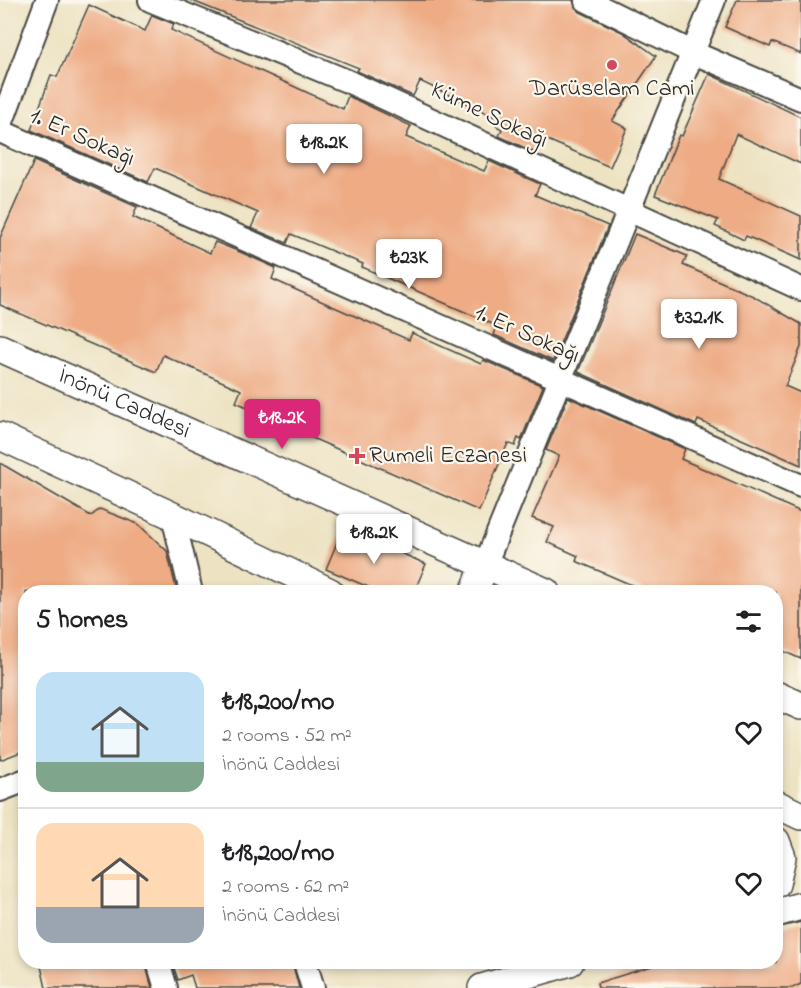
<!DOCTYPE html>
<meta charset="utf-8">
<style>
body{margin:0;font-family:"Indie Flower",sans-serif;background:#f2f2f2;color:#202124;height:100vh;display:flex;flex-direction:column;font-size:22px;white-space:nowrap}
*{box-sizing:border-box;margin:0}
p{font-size:20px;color:#757577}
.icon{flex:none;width:33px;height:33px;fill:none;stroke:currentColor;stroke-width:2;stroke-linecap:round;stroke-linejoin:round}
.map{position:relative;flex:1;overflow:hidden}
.panel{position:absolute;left:18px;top:585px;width:765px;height:384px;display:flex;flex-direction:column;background:#fff;border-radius:24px;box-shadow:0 3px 9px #0003}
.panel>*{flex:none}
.price{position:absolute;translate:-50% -51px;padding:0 14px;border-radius:6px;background:#fff;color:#222;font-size:20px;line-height:39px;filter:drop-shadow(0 2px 3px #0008)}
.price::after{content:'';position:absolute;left:50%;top:36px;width:18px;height:14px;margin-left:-9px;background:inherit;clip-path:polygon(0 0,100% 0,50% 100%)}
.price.selected{background:#db2777;color:#fff}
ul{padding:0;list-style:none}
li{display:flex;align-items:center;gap:18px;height:150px;padding:0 18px}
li+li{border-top:2px solid #e0e0e0}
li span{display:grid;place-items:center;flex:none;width:168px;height:120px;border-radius:18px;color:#555}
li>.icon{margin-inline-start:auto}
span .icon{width:72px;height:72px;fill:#fffc;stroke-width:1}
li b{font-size:26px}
h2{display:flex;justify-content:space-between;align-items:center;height:72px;padding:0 18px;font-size:26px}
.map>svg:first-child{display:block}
</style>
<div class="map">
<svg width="801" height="988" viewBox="0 0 801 988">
<rect width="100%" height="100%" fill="#fbf7ec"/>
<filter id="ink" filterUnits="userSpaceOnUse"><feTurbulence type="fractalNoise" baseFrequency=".0167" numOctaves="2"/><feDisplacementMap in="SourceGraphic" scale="12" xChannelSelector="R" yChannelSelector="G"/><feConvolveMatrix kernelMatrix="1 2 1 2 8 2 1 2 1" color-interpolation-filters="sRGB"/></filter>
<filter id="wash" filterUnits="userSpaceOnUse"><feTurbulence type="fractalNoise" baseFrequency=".008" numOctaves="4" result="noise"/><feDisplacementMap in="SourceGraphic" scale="24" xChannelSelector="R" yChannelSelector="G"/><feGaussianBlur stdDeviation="1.35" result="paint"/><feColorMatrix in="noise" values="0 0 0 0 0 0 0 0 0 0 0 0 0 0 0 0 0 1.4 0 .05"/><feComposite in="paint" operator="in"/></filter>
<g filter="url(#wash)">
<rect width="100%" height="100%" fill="#ede3c3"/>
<g id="blocks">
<g fill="#eeab84">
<polygon points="190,0 573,0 575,7 580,12 622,32 656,56 612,121 627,128 610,167 543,138 536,153 499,136 502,129 496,126 499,119 420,81 413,96 357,71 359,68"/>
<polygon points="737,0 801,0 801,54 772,42 770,47 725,27"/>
<polygon points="89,5 145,31 152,15 174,24 171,30 343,109 348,96 411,126 406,137 484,171 489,161 540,184 535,195 608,226 553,361 494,335 497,326 362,267 363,264 291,234 287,243 251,228 258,213 155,168 148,182 31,130 51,75 57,77"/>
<polygon points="709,74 801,117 801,164 736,134 719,179 801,216 801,260 746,236 744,240 715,226 718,220 655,195 679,135 682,136"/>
<polygon points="34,161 137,207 133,217 210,253 215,242 240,252 276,268 272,279 332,306 409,340 412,333 481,364 483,360 543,386 521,440 518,438 515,446 508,443 479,511 296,431 296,429 236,402 241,390 163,355 156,372 0,305 0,238"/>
<polygon points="635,234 687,256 683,265 753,296 801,324 801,347 785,386 801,393 801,465 698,420 696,425 578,372"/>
<polygon points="568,397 685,449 681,459 801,512 801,659 776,648 776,592 648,592 576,561 578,556 547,542 554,527 532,518 559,456 546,450"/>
<polygon points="0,463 91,516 100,509 138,524 167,551 177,592 26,592 26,750 0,760"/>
<polygon points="343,528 426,564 414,592 380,592 326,569"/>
<polygon points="801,922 801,984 792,988 598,988 597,983 665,962 776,962 776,928"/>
<polygon points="40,962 145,962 152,988 46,988"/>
<polygon points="172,962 292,962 299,988 195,988 191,975 178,980"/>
</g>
</g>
</g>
<g filter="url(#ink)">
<use href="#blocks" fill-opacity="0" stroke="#484742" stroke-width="1.5"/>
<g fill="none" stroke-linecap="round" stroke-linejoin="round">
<g stroke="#484742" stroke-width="26">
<g id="minor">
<polyline points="150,0 347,81 801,289"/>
<polyline points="586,0 694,53 801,99"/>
<polyline points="0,127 47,0"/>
<polyline points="0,131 801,486"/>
<polyline points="173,516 191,592"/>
<polyline points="485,565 714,0"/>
<polyline points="0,790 26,780"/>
<polyline points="158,962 166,988"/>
<polyline points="305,962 313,988"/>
</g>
</g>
<g stroke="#484742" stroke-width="30">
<g id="tertiary">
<path id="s1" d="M0,348l546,244"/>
<polyline points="0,436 173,516 330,592"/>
<polyline points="474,592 485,565"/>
<polyline points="776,695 801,706"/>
<polyline points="776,804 801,816"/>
<polyline points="776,841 782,857 776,884"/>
<polyline points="776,913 801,906"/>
<polyline points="482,988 570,962"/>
</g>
</g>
<use href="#minor" stroke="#fff" stroke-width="22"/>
<use href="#tertiary" stroke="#fff" stroke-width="27"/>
</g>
</g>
<g fill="#d1495b" stroke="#fbf7ec" stroke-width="2">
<circle cx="612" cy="65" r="6"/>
<path d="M354 447h6v6h6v6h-6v6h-6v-6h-6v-6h6z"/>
</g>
<g text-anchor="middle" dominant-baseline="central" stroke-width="4.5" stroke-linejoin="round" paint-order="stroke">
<g font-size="24" fill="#2b2b2b" stroke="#fbf7ec">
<text x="612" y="89">Darüselam Cami</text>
<text x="369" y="456" text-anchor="start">Rumeli Eczanesi</text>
</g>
<g font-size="24" fill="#2b2b2b" stroke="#fbf7ec">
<text transform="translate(489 116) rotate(25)">Küme Sokağı</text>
<text transform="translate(82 138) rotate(24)">1. Er Sokağı</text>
<text transform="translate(527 335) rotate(24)">1. Er Sokağı</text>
<text stroke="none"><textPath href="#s1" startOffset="136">İnönü Caddesi</textPath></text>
</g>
</g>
</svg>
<b class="price" style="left:324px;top:175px">₺18.2K</b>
<b class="price" style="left:409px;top:290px">₺23K</b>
<b class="price" style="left:699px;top:350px">₺32.1K</b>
<b class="price selected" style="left:282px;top:450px">₺18.2K</b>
<b class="price" style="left:374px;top:565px">₺18.2K</b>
<section class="panel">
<h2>5 homes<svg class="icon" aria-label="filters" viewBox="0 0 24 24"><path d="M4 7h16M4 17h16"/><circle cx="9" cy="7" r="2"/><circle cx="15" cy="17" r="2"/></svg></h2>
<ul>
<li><span style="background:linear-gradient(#bfe0f5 75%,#7fa58c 0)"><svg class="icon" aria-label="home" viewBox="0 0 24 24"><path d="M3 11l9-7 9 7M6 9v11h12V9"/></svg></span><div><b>₺18,200/mo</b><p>2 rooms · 52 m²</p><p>İnönü Caddesi</p></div><svg class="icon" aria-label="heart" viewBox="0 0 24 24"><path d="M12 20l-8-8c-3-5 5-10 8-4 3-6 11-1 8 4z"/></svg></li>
<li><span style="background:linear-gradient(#ffd9b3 70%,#9aa5b1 0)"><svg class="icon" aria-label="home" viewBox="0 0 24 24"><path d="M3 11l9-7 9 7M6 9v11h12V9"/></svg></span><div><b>₺18,200/mo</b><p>2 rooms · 62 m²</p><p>İnönü Caddesi</p></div><svg class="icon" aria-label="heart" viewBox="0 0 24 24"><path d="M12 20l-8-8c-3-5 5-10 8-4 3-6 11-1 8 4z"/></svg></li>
</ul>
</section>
</div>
